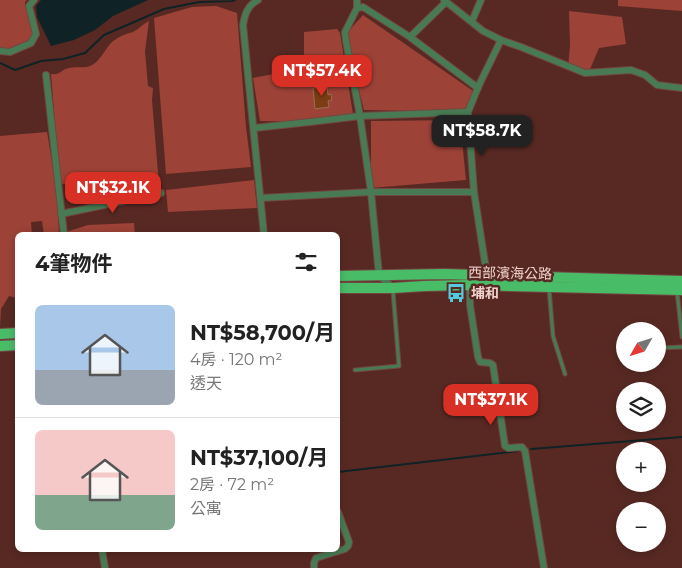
<!DOCTYPE html>
<html lang="zh-TW">
<meta charset="utf-8">
<style>
body{margin:0;font-family:Montserrat,"Noto Sans TC",sans-serif;background:#f2f2f2;color:#222;height:100vh;display:flex;flex-direction:column;font-size:19px;white-space:nowrap}
*{box-sizing:border-box;margin:0}
p{font-size:16px;color:#767676}
.icon{flex:none;width:28px;height:28px;fill:none;stroke:currentColor;stroke-width:2;stroke-linecap:round;stroke-linejoin:round}
.map{position:relative;flex:1;overflow:hidden}
.side{position:absolute;left:15px;top:232px;width:325px;height:320px;display:flex;flex-direction:column;background:#fff;border-radius:8px;box-shadow:0 2px 8px #0003}
.side>*{flex:none}
.needle{width:32px;rotate:231deg}
.controls{position:absolute;left:616px;top:322px;display:grid;gap:10px}
.controls a{display:grid;place-items:center;width:50px;height:50px;border-radius:50%;background:#fff;box-shadow:0 2px 8px #0003;font-size:25px}
.price{position:absolute;translate:-50% -42px;padding:0 11px;border-radius:10px;background:#d93025;color:#fff;font-size:16px;line-height:32px;filter:drop-shadow(0 1px 2px #0008)}
.price::after{content:'';position:absolute;left:50%;top:30px;width:15px;height:11px;margin-left:-8px;background:inherit;clip-path:polygon(0 0,100% 0,50% 100%)}
.price.active{background:#222;color:#fff}
ul{padding:0;list-style:none}
li{display:flex;align-items:center;gap:15px;height:125px;padding:0 20px}
li+li{border-top:1px solid #e0e0e0}
li span{display:grid;place-items:center;flex:none;width:140px;height:100px;border-radius:8px;color:#555}
li>.icon{margin-inline-start:auto}
span .icon{width:60px;height:60px;fill:#fffc;stroke-width:1}
li b{font-size:21px}
h2{display:flex;justify-content:space-between;align-items:center;height:60px;padding:0 20px;font-size:21px}
.map>svg:first-child{display:block}
</style>
<div class="map">
<svg width="682" height="568" viewBox="0 0 682 568">
<rect width="100%" height="100%" fill="#582923"/>
<g fill="#9d4237">
<polygon points="0,0 27,0 25,2 25,6 36,34 31,43 10,52 0,51"/>
<polygon points="618,0 682,0 682,11 618,6"/>
<polygon points="216,6 237,13 246,127 251,167 166,174 154,18 192,7"/>
<polygon points="569,11 622,17 626,44 599,48 588,74 568,68 570,45"/>
<polygon points="363,15 476,93 463,112 364,110 345,35"/>
<path d="M149,21l-4,30 3,35 5,2 -1,12 7,85 -67,14 -4,-16 -28,1 -9,-110c10,1 9,-4 18,-6 7,-2 16,1 23,-3 8,-4 13,-16 20,-23 7,-6 14,-8 21,-10 6,-3 10,-8 16,-11z"/>
<polygon points="337,29 340,33 353,114 310,122 260,121 253,78 304,68 304,32"/>
<polygon points="460,120 466,180 371,188 371,121"/>
<polygon points="47,132 57,192 59,235 44,235 42,221 31,222 32,235 18,235 17,298 9,296 1,309 0,327 0,136"/>
<polygon points="254,180 257,208 168,212 166,190"/>
<polygon points="134,223 135,235 66,235 66,232 88,225"/>
</g>
<polygon fill="#0f2225" points="41,0 148,0 113,16 95,30 74,40 51,46 37,17 36,6"/>
<g fill="none" stroke-linecap="round" stroke-linejoin="round">
<g stroke="#0f2225" stroke-width="2">
<polyline points="0,63 15,70 41,61 63,59 85,53 104,35 164,9 199,2 232,1 235,0"/>
<polyline points="531,449 682,437"/>
<polyline points="338,472 518,451"/>
</g>
</g>
<polygon fill="#7c3d14" stroke="#9c6d54" points="327,86 328,95 331,94 332,100 328,101 329,107 315,109 313,88"/>
<g fill="none" stroke-linecap="round" stroke-linejoin="round">
<g stroke="#734741" stroke-width="5">
<g id="lane">
<polyline points="549,288 553,336 565,374"/>
<polyline points="677,291 682,337"/>
<polyline points="658,348 682,347"/>
<polyline points="355,370 399,366 393,291"/>
</g>
</g>
<g stroke="#734741" stroke-width="8">
<g id="street">
<path d="M258,0c-11,6 -13,14 -15,25l21,210"/>
<polyline points="357,0 357,8 345,32 346,41 360,116 371,192 379,275 393,288"/>
<polyline points="444,0 483,31 501,40 521,47 585,73 631,70 645,75 657,85 682,88"/>
<polyline points="357,8 363,7 410,37 478,88"/>
<polyline points="472,21 481,0"/>
<polyline points="410,37 446,2"/>
<polyline points="0,51 10,52 31,43 36,34 29,6 34,0"/>
<polyline points="46,75 64,235"/>
<polyline points="254,128 310,122 360,116 468,112"/>
<polyline points="261,198 371,192 474,192"/>
<polyline points="61,214 161,193"/>
<polyline points="487,276 474,192 468,112 479,85 501,40"/>
<polyline points="470,282 470,305 478,357 480,362 490,363 493,365 505,446 508,448 522,447 525,451 544,568"/>
<polyline points="102,550 105,568"/>
<polyline points="314,568 314,563 316,558 345,549 348,546 349,542 338,512"/>
</g>
</g>
<g stroke="#734741" stroke-width="12">
<g id="primary">
<polyline points="338,276 444,274 682,281"/>
<polyline points="338,288 393,288 424,286 470,285 682,290"/>
<polyline points="0,334 18,333"/>
<polyline points="0,346 18,345"/>
</g>
</g>
<use href="#lane" stroke="#487b53" stroke-width="3"/>
<use href="#street" stroke="#487b53" stroke-width="6"/>
<use href="#primary" stroke="#49bc68" stroke-width="10"/>
</g>
<defs>
<g id="bus-bare" transform="scale(1.5)"><path d="M-5-6H5V4H4V6H2V4H-2V6H-4V4H-5ZM-3.5-4V0h7V-4ZM-3.5 1.2v1.5H-2V1.2ZM2 1.2v1.5H3.5V1.2Z" fill="#54cadd" stroke="#582923" stroke-width="2.5" paint-order="stroke"/></g>
</defs>
<g fill-rule="evenodd">
<use href="#bus-bare" x="456" y="293"/>
</g>
<g text-anchor="middle" dominant-baseline="central" stroke-width="5" stroke-linejoin="round" paint-order="stroke">
<g font-size="14" fill="#f0d1cc" stroke="#582923">
<text transform="translate(510 273) rotate(1)">西部濱海公路</text>
</g>
<g font-size="14" font-weight="bold" fill="#f0d1cc" stroke="#582923" text-anchor="start">
<text x="471" y="293">埔和</text>
</g>
</g>
</svg>
<div class="controls">
<a><svg class="needle" viewBox="-14 -14 28 28"><path d="M0-13l5 13h-10z" fill="#e53935"/><path d="M0 13l5-13h-10z" fill="#767676"/></svg></a>
<a><svg class="icon" aria-label="layers" viewBox="0 0 24 24"><path d="M12 4l9 5-9 5-9-5zM3 14l9 5 9-5"/></svg></a>
<a>+</a>
<a>−</a>
</div>
<b class="price" style="left:322px;top:97px">NT$57.4K</b>
<b class="price active" style="left:482px;top:157px">NT$58.7K</b>
<b class="price" style="left:113px;top:214px">NT$32.1K</b>
<b class="price" style="left:491px;top:426px">NT$37.1K</b>
<section class="side">
<h2>4筆物件<svg class="icon" aria-label="filters" viewBox="0 0 24 24"><path d="M4 7h16M4 17h16"/><circle cx="9" cy="7" r="2"/><circle cx="15" cy="17" r="2"/></svg></h2>
<ul>
<li><span style="background:linear-gradient(#a9c7e8 65%,#9aa5b1 0)"><svg class="icon" aria-label="home" viewBox="0 0 24 24"><path d="M3 11l9-7 9 7M6 9v11h12V9"/></svg></span><div><b>NT$58,700/月</b><p>4房 · 120 m²</p><p>透天</p></div></li>
<li><span style="background:linear-gradient(#f6c9c9 65%,#7fa58c 0)"><svg class="icon" aria-label="home" viewBox="0 0 24 24"><path d="M3 11l9-7 9 7M6 9v11h12V9"/></svg></span><div><b>NT$37,100/月</b><p>2房 · 72 m²</p><p>公寓</p></div></li>
</ul>
</section>
</div>
